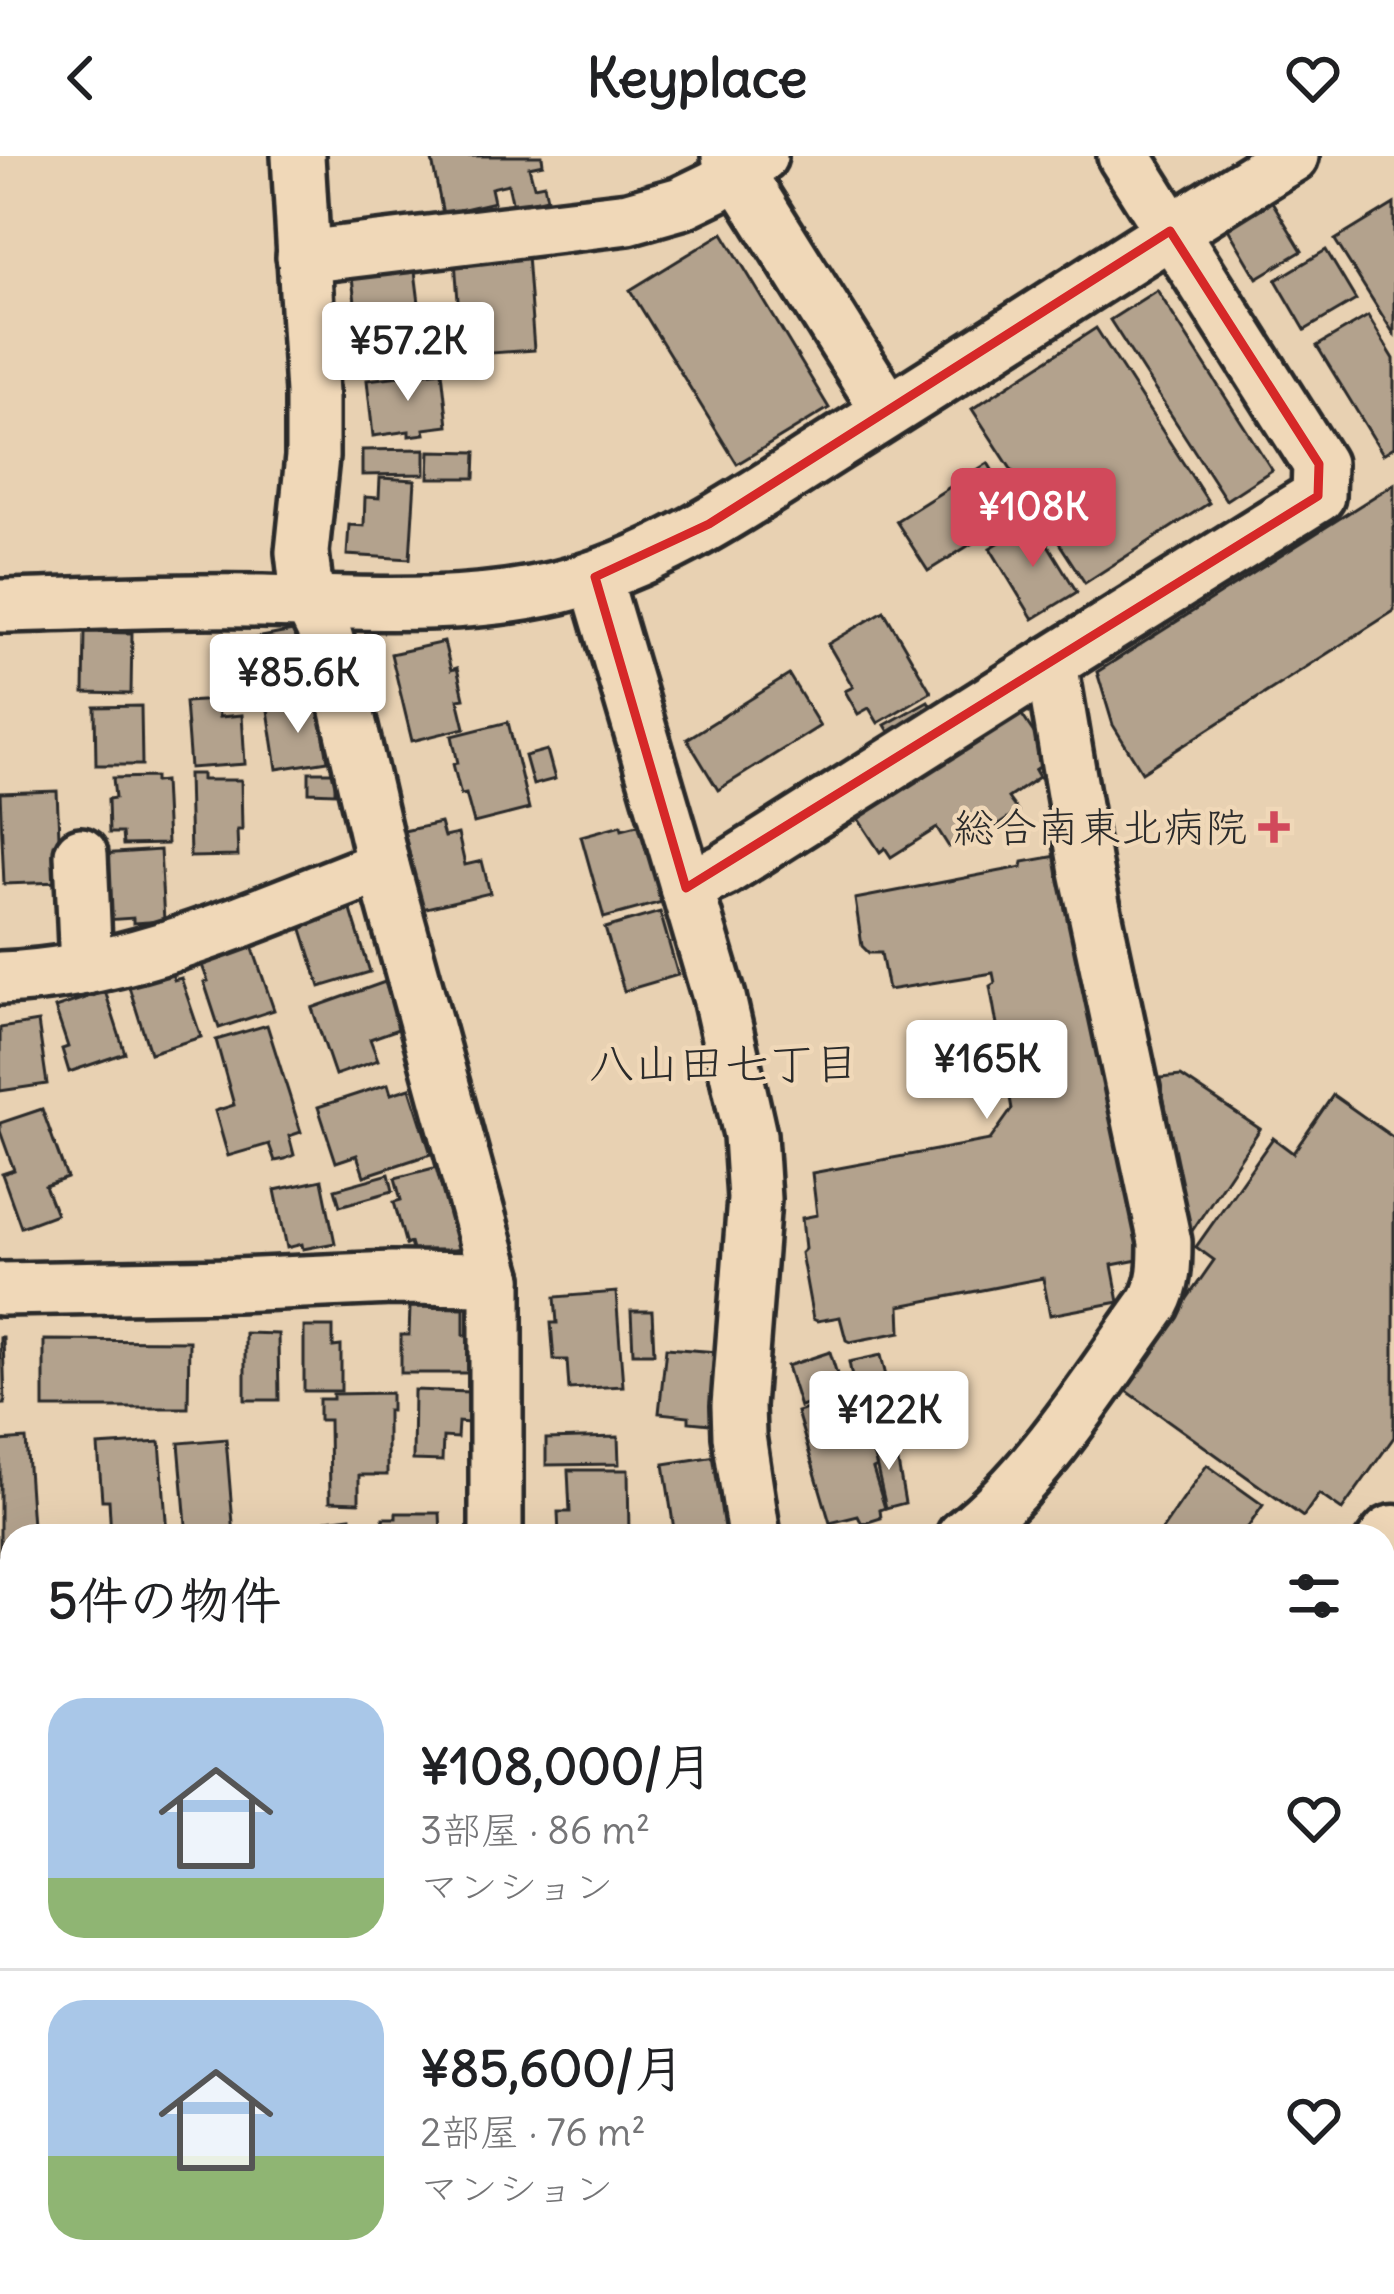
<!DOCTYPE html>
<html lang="ja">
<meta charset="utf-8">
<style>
body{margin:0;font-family:Delius,"Klee One",sans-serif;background:#f2f2f2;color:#202124;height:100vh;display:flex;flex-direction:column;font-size:45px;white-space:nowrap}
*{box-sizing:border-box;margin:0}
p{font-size:39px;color:#757577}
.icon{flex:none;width:66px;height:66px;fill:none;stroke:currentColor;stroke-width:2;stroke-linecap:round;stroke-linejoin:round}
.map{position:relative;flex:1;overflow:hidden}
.panel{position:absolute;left:0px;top:1368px;width:1395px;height:771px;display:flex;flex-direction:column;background:#fff;border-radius:36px 36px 0 0;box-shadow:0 12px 48px #0002}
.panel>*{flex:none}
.price{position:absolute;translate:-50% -102px;padding:0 27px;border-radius:12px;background:#fff;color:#222;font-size:39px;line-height:78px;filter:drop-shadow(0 3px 6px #0008)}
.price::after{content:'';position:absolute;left:50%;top:72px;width:36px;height:27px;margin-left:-18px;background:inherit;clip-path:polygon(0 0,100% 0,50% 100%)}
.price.on{background:#d1495b;color:#fff}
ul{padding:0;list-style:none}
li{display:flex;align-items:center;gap:36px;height:300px;padding:0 48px}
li+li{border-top:3px solid #e0e0e0}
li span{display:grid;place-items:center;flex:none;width:336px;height:240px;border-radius:36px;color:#555}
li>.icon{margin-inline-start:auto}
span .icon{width:144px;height:144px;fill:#fffc;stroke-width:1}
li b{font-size:51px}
h2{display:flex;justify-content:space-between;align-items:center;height:144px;padding:0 48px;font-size:51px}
header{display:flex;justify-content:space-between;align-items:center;height:156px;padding:0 48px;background:#fff;font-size:54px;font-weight:800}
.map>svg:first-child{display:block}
</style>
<header><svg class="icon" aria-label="back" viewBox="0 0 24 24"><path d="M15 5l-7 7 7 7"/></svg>Keyplace<svg class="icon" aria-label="heart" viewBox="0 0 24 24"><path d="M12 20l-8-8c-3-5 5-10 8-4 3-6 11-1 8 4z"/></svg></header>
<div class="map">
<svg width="1394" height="2138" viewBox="0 0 1394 2138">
<rect width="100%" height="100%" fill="#e8d1b2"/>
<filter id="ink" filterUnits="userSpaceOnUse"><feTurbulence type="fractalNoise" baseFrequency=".00833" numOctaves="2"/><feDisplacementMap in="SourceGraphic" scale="24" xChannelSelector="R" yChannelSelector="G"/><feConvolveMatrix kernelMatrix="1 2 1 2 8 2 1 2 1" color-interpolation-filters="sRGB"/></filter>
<g filter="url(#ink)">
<g fill="#b3a28d" stroke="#2b2b2b" stroke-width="3">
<polygon points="431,0 542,0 543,8 529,11 534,30 544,28 547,42 513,50 508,28 491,32 494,46 443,58"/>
<polygon points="1268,39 1302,95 1257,122 1224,66"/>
<polygon points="1394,48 1394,178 1335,84"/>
<polygon points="723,77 829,252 737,308 630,134"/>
<polygon points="1326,94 1356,144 1305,174 1276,124"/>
<polygon points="527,99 534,194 462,199 455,104"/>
<polygon points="414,107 424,187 380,192 378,176 359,178 351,114"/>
<polygon points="1157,134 1272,314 1226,344 1110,164"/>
<polygon points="1368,160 1394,203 1394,291 1383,298 1317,190"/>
<polygon points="1096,172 1209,347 1085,427 972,253"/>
<polygon points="442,215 448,270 424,273 425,278 409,280 409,275 373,280 367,224"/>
<polygon points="425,293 425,318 362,319 362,294"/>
<polygon points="430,295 476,296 475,322 429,322"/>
<polygon points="988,307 1019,358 928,415 896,365"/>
<polygon points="380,322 415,324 410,403 347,399 349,369 364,370 365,341 379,342"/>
<polygon points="1394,328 1394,455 1142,616 1113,569 1097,516"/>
<polygon points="1034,366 1077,436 1033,463 990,392"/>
<polygon points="884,455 931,536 878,567 869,552 858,558 845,535 853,531 828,488"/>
<polygon points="298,474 309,541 257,550 246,484"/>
<polygon points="85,476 132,477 131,538 84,537"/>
<polygon points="444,486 451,514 457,512 464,542 458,543 465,572 412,585 391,498"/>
<polygon points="789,519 820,570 718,634 687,583"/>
<polygon points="218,544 219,561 242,559 245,608 190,612 185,546"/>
<polygon points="928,545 935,557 893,582 885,569"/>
<polygon points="318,546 328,605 277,613 268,554"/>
<polygon points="141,550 142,609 96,609 95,551"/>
<polygon points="1020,556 1051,603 1035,614 1039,621 1008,642 1018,656 983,679 979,672 949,691 937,672 891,701 885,692 880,696 857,661"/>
<polygon points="508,566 529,653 474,667 466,638 461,639 453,608 458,607 452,580"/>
<polygon points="547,594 555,623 533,629 525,600"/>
<polygon points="309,616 335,616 335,637 309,636"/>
<polygon points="188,618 202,618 202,624 241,624 242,674 237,674 238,700 190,701"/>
<polygon points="155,621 155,626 164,625 167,688 123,689 122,677 109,677 108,643 115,642 113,622"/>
<polygon points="57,635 61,726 4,728 0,637"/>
<polygon points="440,667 444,681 458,678 465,709 482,705 490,737 422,753 404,675"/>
<polygon points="641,668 662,746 604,762 581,680 621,669 622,673"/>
<polygon points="160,694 164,765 133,767 133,762 105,764 101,698"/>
<polygon points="1068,698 1143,1103 1112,1109 1119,1146 1050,1159 1043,1122 900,1150 901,1176 850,1186 846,1184 840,1161 817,1165 813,1163 801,1097 805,1093 802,1062 817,1059 812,1017 990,984 1012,953 990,830 995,827 993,817 888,834 881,797 869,797 862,790 855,743 1022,711 1023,706"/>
<polygon points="350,751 370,816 320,831 300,767"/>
<polygon points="660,756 678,819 624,835 605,772"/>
<polygon points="251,787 274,854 219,872 204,826 208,825 200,804"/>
<polygon points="168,804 174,824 181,822 201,881 150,897 125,818"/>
<polygon points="385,826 401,872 370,883 378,904 335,919 312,852"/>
<polygon points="105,835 125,897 69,916 62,893 68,891 55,852"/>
<polygon points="38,866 47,928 0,935 0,872"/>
<polygon points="267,869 301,976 289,980 294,999 285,1003 275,1005 269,988 228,1000 215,955 234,949 216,884"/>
<polygon points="1181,920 1260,973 1192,1075 1187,1073 1160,922"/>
<polygon points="388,928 391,938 410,932 431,998 364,1020 357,999 336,1006 318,951"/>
<polygon points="1333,939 1394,982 1394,1281 1342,1354 1319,1338 1303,1361 1124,1233 1214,1104 1196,1091 1273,982 1293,997"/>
<polygon points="42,953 67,1022 45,1030 56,1058 21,1071 2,1018 14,1014 0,975 0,967"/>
<polygon points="441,1010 463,1092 415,1105 410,1087 406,1089 394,1046 401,1044 395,1022"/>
<polygon points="389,1018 393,1035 340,1050 335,1033"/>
<polygon points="322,1024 335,1087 303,1093 302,1088 287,1092 275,1034"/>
<polygon points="616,1136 623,1230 569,1233 567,1204 554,1204 551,1167 557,1167 555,1141"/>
<polygon points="410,1151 464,1152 464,1179 472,1179 472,1217 401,1217 401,1179 409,1179"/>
<polygon points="631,1155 652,1155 654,1197 633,1197"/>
<polygon points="304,1171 333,1171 333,1191 341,1190 341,1235 304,1235"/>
<polygon points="245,1177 278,1178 279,1244 245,1244"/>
<polygon points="0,1181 3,1181 5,1248 0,1248"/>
<polygon points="44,1184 189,1185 188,1252 44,1252"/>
<polygon points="666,1192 717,1196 711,1268 689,1266 689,1260 659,1257"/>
<polygon points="830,1196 843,1237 800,1251 787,1210"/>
<polygon points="881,1199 888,1229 855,1237 849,1206"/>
<polygon points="414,1234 470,1236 470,1267 458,1266 457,1282 443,1281 442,1305 413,1304"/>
<polygon points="391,1237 391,1255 387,1255 387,1319 359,1319 359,1346 330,1345 329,1264 319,1264 319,1243 333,1243 333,1238"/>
<polygon points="850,1240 866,1292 871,1291 877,1311 873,1313 885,1352 880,1354 881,1362 862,1368 858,1360 830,1367 797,1256"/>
<polygon points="618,1281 619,1308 546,1309 546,1283"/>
<polygon points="26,1283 32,1370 24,1371 25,1380 12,1380 12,1408 0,1409 0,1285"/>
<polygon points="226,1283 234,1380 187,1380 179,1287"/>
<polygon points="894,1284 905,1347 886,1352 872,1290"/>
<polygon points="160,1286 167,1377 111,1380 109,1344 102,1344 98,1290"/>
<polygon points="716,1300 729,1380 675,1380 664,1308"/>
<polygon points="1207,1309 1263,1349 1242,1380 1158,1380"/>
<polygon points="568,1314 628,1314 629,1380 559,1380 558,1356 570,1356"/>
<polygon points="396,1357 440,1357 441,1380 383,1380 383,1362 396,1362"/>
<polygon points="351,1361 353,1380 328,1380 326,1364"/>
<polygon points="3,1438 12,1438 12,1510 5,1510 5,1493 1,1493"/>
<polygon points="1394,1573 1394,1619 1383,1602 1383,1580"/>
<polygon points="1383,1638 1394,1655 1394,1684 1383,1691"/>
<rect x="0" y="1650" width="12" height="58"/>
<polygon points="1394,1693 1394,1747 1383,1729 1383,1700"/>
<polygon points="5,1873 12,1873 12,1921 8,1921"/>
<polygon points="1387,1913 1394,1926 1394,2003 1383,2009 1383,1916"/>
<polygon points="1383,2058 1394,2076 1394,2080 1383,2086"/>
<polygon points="69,2127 115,2127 115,2138 73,2138"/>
<rect x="121" y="2127" width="62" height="6"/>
<rect x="246" y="2127" width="50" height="11"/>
<polygon points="334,2127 387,2127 388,2138 334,2138"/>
<polygon points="540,2127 586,2127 586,2138 539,2138"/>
<polygon points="994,2127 1043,2127 1054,2136 1052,2138 985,2138"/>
</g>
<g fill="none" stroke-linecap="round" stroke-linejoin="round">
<g stroke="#2b2b2b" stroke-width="60">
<g id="minor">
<polyline points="298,0 312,237 312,301 302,396 305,422 310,447 326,480 345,546 383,710 496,1123 496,1380"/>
<polyline points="728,0 888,255"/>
<polyline points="303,101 628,62 681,47 714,31 761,0"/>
<polyline points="595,421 719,841 750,979 754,1043 738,1250 739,1280 754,1380"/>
<path d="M0,450c87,-2 175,-7 263,-5 98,2 201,9 297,-14 106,-26 198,-94 288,-150 149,-93 295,-190 444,-281"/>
<polyline points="1051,507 1318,340 1319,308 1124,0"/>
<polyline points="81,698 86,812"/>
<path d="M686,732l38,-18 327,-207 35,208 79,371c0,23 0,40 -11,61 -57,78 -114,173 -191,233"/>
<path d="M0,822c132,-4 261,-66 383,-112"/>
<polyline points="0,1133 235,1129 392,1122 496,1123"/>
<polyline points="0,1428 12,1427"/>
<polyline points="0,1791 12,1791"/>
<polyline points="212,2127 212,2138"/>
<polyline points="1095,2127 1105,2138"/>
<polyline points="477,2138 477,2127"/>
<polyline points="1352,2138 1382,2127"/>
</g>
</g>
<g stroke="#2b2b2b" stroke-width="75">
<g id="highway">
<polyline points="1383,1398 1394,1383"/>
<polyline points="1383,1472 1394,1458"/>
<polyline points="827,2138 836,2127"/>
</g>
</g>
<use href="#minor" stroke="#f0d8b8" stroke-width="51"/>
<use href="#highway" stroke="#f0d8b8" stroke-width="66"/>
</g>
</g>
<path fill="none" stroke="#d62828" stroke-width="9" stroke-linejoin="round" d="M1170,75l149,233 -1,32 -632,392 -91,-311 114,-53z"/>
<path fill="#d1495b" stroke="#f0d8b8" stroke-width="4.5" d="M1268 653h12v12h12v12h-12v12h-12v-12h-12v-12h12z"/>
<g text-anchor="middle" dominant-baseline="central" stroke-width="9" stroke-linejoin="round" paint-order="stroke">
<g font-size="42" fill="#2b2b2b" stroke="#f0d8b8" text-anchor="end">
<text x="1247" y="671">総合南東北病院</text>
</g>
<g font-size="45" fill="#2b2b2b" stroke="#f0d8b8">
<text x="724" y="907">八山田七丁目</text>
</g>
</g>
</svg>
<b class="price" style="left:408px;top:248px">¥57.2K</b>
<b class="price on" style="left:1033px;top:414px">¥108K</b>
<b class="price" style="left:298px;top:580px">¥85.6K</b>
<b class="price" style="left:987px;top:966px">¥165K</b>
<b class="price" style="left:889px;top:1317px">¥122K</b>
<section class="panel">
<h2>5件の物件<svg class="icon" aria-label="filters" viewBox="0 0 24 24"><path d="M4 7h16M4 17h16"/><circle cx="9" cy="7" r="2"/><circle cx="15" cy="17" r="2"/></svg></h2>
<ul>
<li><span style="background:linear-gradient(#a9c7e8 75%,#8fb573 0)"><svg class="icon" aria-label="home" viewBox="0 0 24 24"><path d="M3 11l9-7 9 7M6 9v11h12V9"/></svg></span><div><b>¥108,000/月</b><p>3部屋 · 86 m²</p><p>マンション</p></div><svg class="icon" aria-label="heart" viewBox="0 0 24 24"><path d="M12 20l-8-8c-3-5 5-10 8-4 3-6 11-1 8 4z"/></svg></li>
<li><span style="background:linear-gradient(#a9c7e8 65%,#8fb573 0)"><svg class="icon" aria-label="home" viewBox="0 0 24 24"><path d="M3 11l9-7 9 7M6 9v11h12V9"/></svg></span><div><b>¥85,600/月</b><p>2部屋 · 76 m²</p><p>マンション</p></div><svg class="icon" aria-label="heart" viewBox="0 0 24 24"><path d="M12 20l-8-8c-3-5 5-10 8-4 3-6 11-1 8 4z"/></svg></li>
</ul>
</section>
</div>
